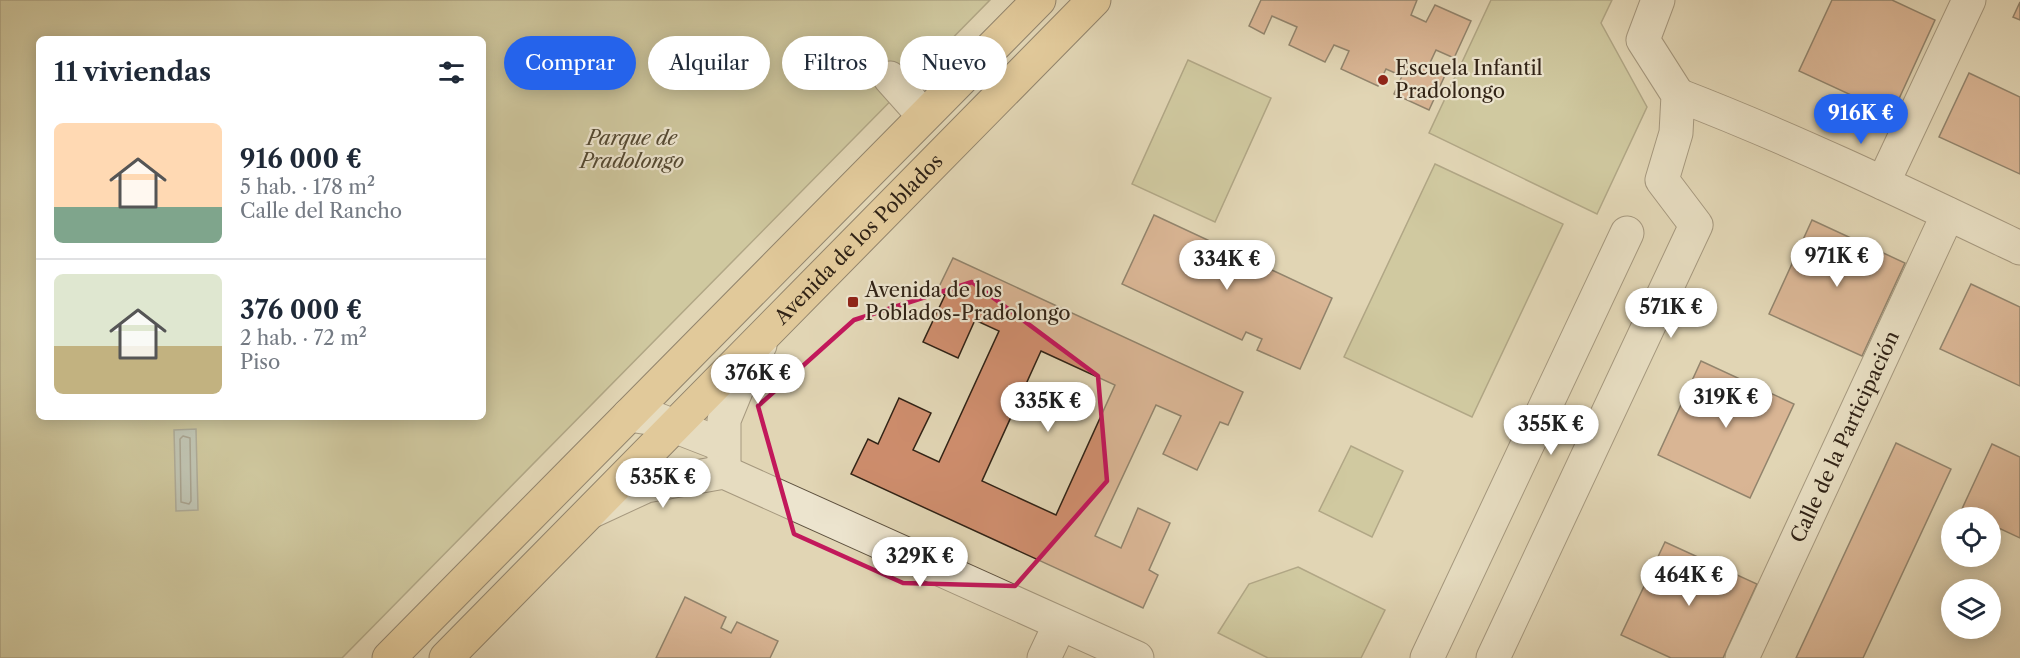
<!DOCTYPE html>
<html lang="es">
<meta charset="utf-8">
<style>
body{margin:0;font-family:"Libre Caslon Text",serif;background:#f2f2f3;color:#1f2937;height:100vh;display:flex;flex-direction:column;font-size:22px;white-space:nowrap}
*{box-sizing:border-box;margin:0}
p{font-size:20px;color:#747a83}
.icon{flex:none;width:33px;height:33px;fill:none;stroke:currentColor;stroke-width:2;stroke-linecap:round;stroke-linejoin:round}
.map{position:relative;flex:1;overflow:hidden}
.details{position:absolute;left:36px;top:36px;width:450px;height:384px;display:flex;flex-direction:column;background:#fff;border-radius:9px;box-shadow:0 3px 15px #0003}
.details>*{flex:none}
.hud{position:absolute;left:504px;top:36px;width:570px;height:54px;display:flex;gap:12px}
.fabs{position:absolute;left:1941px;top:507px;display:grid;gap:12px}
.fabs a{display:grid;place-items:center;width:60px;height:60px;border-radius:50%;background:#fff;box-shadow:0 3px 15px #0003;font-size:30px}
.price{position:absolute;translate:-50% -51px;padding:0 14px;border-radius:21px;background:#fff;color:#222;font-size:20px;line-height:39px;filter:drop-shadow(0 2px 3px #0008)}
.price::after{content:'';position:absolute;left:50%;top:36px;width:18px;height:14px;margin-left:-9px;background:inherit;clip-path:polygon(0 0,100% 0,50% 100%)}
.price.current{background:#2563eb;color:#fff}
ul{padding:0;list-style:none}
li{display:flex;align-items:center;gap:18px;height:150px;padding:0 18px}
li+li{border-top:2px solid #e0e1e3}
li span{display:grid;place-items:center;flex:none;width:168px;height:120px;border-radius:9px;color:#555}
li>.icon{margin-inline-start:auto}
span .icon{width:72px;height:72px;fill:#fffc;stroke-width:1}
li b{font-size:26px}
h2{display:flex;justify-content:space-between;align-items:center;height:72px;padding:0 18px;font-size:26px}
.chip{padding:0 21px;border-radius:27px;background:#fff;box-shadow:0 3px 15px #0003;font-size:21px;line-height:54px}
.chip.current{background:#2563eb;color:#fff}
.map>svg:first-child{display:block}
</style>
<div class="map">
<svg width="2020" height="658" viewBox="0 0 2020 658">
<rect width="100%" height="100%" fill="#e1d5b4"/>
<filter id="stains"><feTurbulence type="fractalNoise" baseFrequency=".00333" numOctaves="4"/><feColorMatrix values="0 0 0 0 .2 0 0 0 0 .09 0 0 0 0 .02 0 0 0 .5 -.17"/></filter>
<radialGradient id="worn" r=".72"><stop offset=".6" stop-color="#630" stop-opacity="0"/><stop offset="1" stop-color="#630" stop-opacity=".3"/></radialGradient>
<g fill="#bbbb87" stroke="#766f4e" stroke-width="1.5" fill-rule="evenodd">
<path d="M0,0h990l-648,658h-342zM39,39h444v378h-444z"/>
<polygon points="1491,0 1612,0 1601,23 1647,107 1597,214 1429,133"/>
<polygon points="1188,60 1271,98 1215,222 1132,184"/>
<polygon points="1435,164 1563,224 1472,417 1344,357"/>
<polygon points="1351,446 1403,471 1372,537 1319,511"/>
<polygon points="1298,567 1385,610 1361,658 1268,658 1218,633 1249,584"/>
</g>
<polygon fill="#9bb5b9" stroke="#717b78" stroke-width="1.5" points="196,429 198,510 176,511 174,430"/>
<g fill="none" stroke-linecap="round" stroke-linejoin="round">
<polygon stroke="#666c68" stroke-width="1.5" points="183,436 190,438 191,501 189,504 181,502 180,439"/>
</g>
<g fill="#cf8e6e" stroke="#312316" stroke-width="1.5" fill-rule="evenodd">
<polygon points="1261,0 1417,0 1411,15 1426,22 1435,5 1471,21 1454,58 1436,50 1429,65 1446,73 1429,110 1394,94 1402,76 1386,69 1378,86 1341,69 1349,51 1334,45 1325,62 1289,45 1297,27 1272,16 1264,34 1249,26"/>
<polygon points="1832,0 1892,0 1935,20 1892,114 1799,71"/>
<polygon points="2020,2 2020,20 2013,17"/>
<polygon points="1969,73 2020,97 2020,174 1939,137"/>
<polygon points="1154,215 1332,298 1300,369 1257,350 1262,339 1246,332 1242,340 1122,284"/>
<polygon points="1812,220 1905,263 1862,356 1769,314"/>
<path d="M953,258l290,134 -15,33 -8,-3 -23,48 -34,-16 18,-38 -25,-11 -61,131 26,12 17,-40 32,15 -21,47 9,5 -15,33 -292,-134 17,-35 10,5 21,-46 32,15 -18,37 26,12 60,-131 -24,-11 -17,38 -35,-16 22,-47 -8,-4zM1041,351l74,34 -59,130 -74,-34z"/>
<polygon points="1971,284 2020,307 2020,386 1940,349"/>
<polygon points="1701,361 1794,404 1750,498 1658,455"/>
<polygon points="1896,443 1951,469 1863,658 1796,658"/>
<polygon points="1992,444 2020,457 2020,538 1990,524 1990,518 1976,518 1961,511"/>
<polygon points="1665,542 1757,584 1723,658 1671,658 1621,635"/>
<polygon points="685,597 726,617 721,628 731,633 737,622 778,641 770,658 656,658"/>
</g>
<g fill="none" stroke-linecap="round" stroke-linejoin="round">
<g stroke="#5d503e" stroke-width="35">
<g id="minor">
<polyline points="890,78 923,115"/>
<path d="M1678,95c117,45 229,99 342,153"/>
<polyline points="1883,183 1969,0"/>
<polyline points="629,415 656,419 723,445"/>
<polyline points="724,472 724,420 745,369 760,345"/>
<polyline points="592,511 646,486 724,472 1137,658"/>
<polyline points="1044,658 1060,624"/>
<polyline points="1427,658 1627,233"/>
<polyline points="1493,658 1696,225 1662,180 1676,133 1678,95 1643,40 1658,0"/>
<path id="s1" d="M1742,658l206,-444"/>
</g>
</g>
<g stroke="#312316" stroke-width="35">
<g id="major">
<polyline points="389,658 1039,0"/>
<path id="s2" d="M446,658l648,-658"/>
</g>
</g>
<use href="#minor" stroke="#ece4ce" stroke-width="33"/>
<use href="#major" stroke="#e0ba7a" stroke-width="33"/>
</g>
<path d="M0 0H2020V658H0ZM972,282l126,94 9,105 -92,105 -112,-3 -109,-49 -36,-128 96,-86z" fill="#e1d5b4" fill-opacity=".55" fill-rule="evenodd"/>
<path fill="none" stroke="#c2185b" stroke-width="4.5" stroke-linejoin="round" d="M972,282l126,94 9,105 -92,105 -112,-3 -109,-49 -36,-128 96,-86z"/>
<g fill="#8f2418" stroke="#ece4ce" stroke-width="2">
<circle cx="1383" cy="80" r="6"/>
<rect x="847" y="296" width="12" height="12" rx="3"/>
</g>
<g text-anchor="middle" dominant-baseline="central" stroke-width="4.5" stroke-linejoin="round" paint-order="stroke">
<g font-size="20" fill="#312316" stroke="#ece4ce" text-anchor="start">
<text x="1395" y="68">Escuela Infantil<tspan x="1395" dy="23">Pradolongo</tspan></text>
<text x="865" y="290">Avenida de los<tspan x="865" dy="23">Poblados-Pradolongo</tspan></text>
</g>
<g font-size="20" font-style="italic" fill="#544932" stroke="#ece4ce">
<text x="632" y="138">Parque de<tspan x="632" dy="23">Pradolongo</tspan></text>
</g>
<g font-size="20" fill="#312316" stroke="#ece4ce">
<text stroke="none"><textPath href="#s2" startOffset="588">Avenida de los Poblados</textPath></text>
<text stroke="none"><textPath href="#s1" startOffset="244">Calle de la Participación</textPath></text>
</g>
</g>
<rect width="100%" height="100%" filter="url(#stains)"/>
<rect width="100%" height="100%" fill="url(#worn)"/>
</svg>
<div class="fabs">
<a><svg class="icon" aria-label="locate" viewBox="0 0 24 24"><circle cx="12" cy="12" r="6"/><path d="M12 2v4M12 18v4M2 12h4M18 12h4"/></svg></a>
<a><svg class="icon" aria-label="layers" viewBox="0 0 24 24"><path d="M12 4l9 5-9 5-9-5zM3 14l9 5 9-5"/></svg></a>
</div>
<b class="price current" style="left:1861px;top:145px">916K €</b>
<b class="price" style="left:1837px;top:288px">971K €</b>
<b class="price" style="left:1227px;top:291px">334K €</b>
<b class="price" style="left:1671px;top:339px">571K €</b>
<b class="price" style="left:758px;top:405px">376K €</b>
<b class="price" style="left:1726px;top:429px">319K €</b>
<b class="price" style="left:1048px;top:433px">335K €</b>
<b class="price" style="left:1551px;top:456px">355K €</b>
<b class="price" style="left:663px;top:509px">535K €</b>
<b class="price" style="left:920px;top:588px">329K €</b>
<b class="price" style="left:1689px;top:607px">464K €</b>
<div class="hud">
<a class="chip current">Comprar</a>
<a class="chip">Alquilar</a>
<a class="chip">Filtros</a>
<a class="chip">Nuevo</a>
</div>
<section class="details">
<h2>11 viviendas<svg class="icon" aria-label="filters" viewBox="0 0 24 24"><path d="M4 7h16M4 17h16"/><circle cx="9" cy="7" r="2"/><circle cx="15" cy="17" r="2"/></svg></h2>
<ul>
<li><span style="background:linear-gradient(#ffd9b3 70%,#7fa58c 0)"><svg class="icon" aria-label="home" viewBox="0 0 24 24"><path d="M3 11l9-7 9 7M6 9v11h12V9"/></svg></span><div><b>916 000 €</b><p>5 hab. · 178 m²</p><p>Calle del Rancho</p></div></li>
<li><span style="background:linear-gradient(#dfe7d0 60%,#c2b280 0)"><svg class="icon" aria-label="home" viewBox="0 0 24 24"><path d="M3 11l9-7 9 7M6 9v11h12V9"/></svg></span><div><b>376 000 €</b><p>2 hab. · 72 m²</p><p>Piso</p></div></li>
</ul>
</section>
</div>
